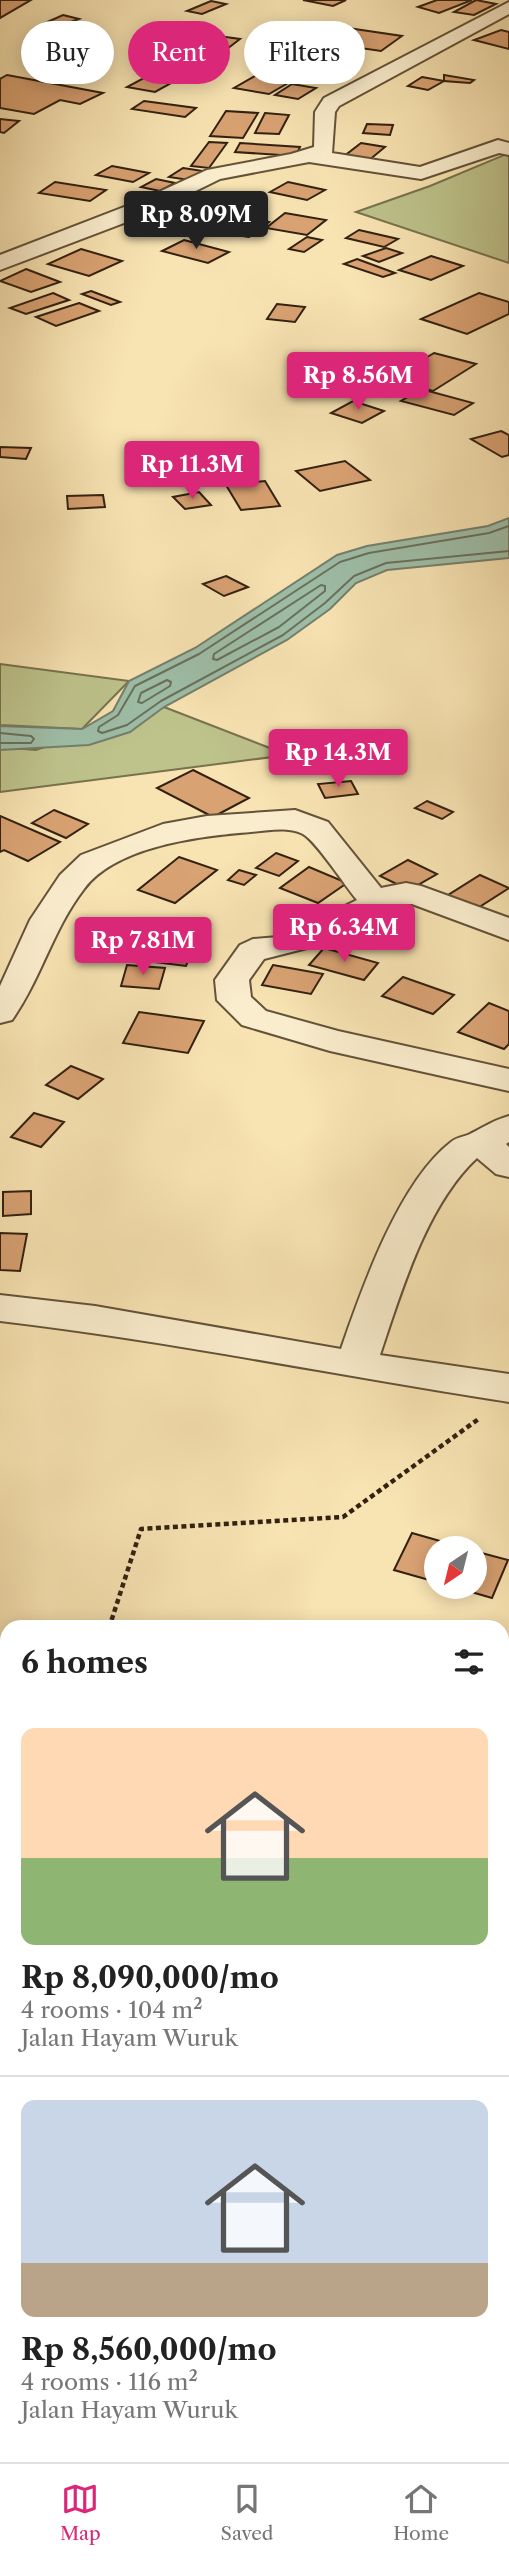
<!DOCTYPE html>
<meta charset="utf-8">
<style>
body{margin:0;font-family:"Libre Caslon Text",serif;background:#f6f6f6;color:#222;height:100vh;display:flex;flex-direction:column;font-size:26px;white-space:nowrap}
*{box-sizing:border-box;margin:0}
p{font-size:23px;color:#767676}
.icon{flex:none;width:38px;height:38px;fill:none;stroke:currentColor;stroke-width:2;stroke-linecap:round;stroke-linejoin:round}
.map{position:relative;flex:1;overflow:hidden}
.side{position:absolute;left:0px;top:1620px;width:509px;height:842px;display:flex;flex-direction:column;background:#fff;border-radius:21px 21px 0 0;box-shadow:0 4px 18px #0003}
.side>*{flex:none}
.banner{position:absolute;left:21px;top:21px;width:467px;height:63px;display:flex;gap:14px}
.needle{width:46px;rotate:215deg}
.tools{position:absolute;left:424px;top:1536px;display:grid;gap:14px}
.tools a{display:grid;place-items:center;width:63px;height:63px;border-radius:50%;background:#fff;box-shadow:0 4px 18px #0003;font-size:35px}
.price{position:absolute;translate:-50% -60px;padding:0 16px;border-radius:7px;background:#db2777;color:#fff;font-size:23px;line-height:46px;filter:drop-shadow(0 2px 4px #0008)}
.price::after{content:'';position:absolute;left:50%;top:42px;width:21px;height:16px;margin-left:-10px;background:inherit;clip-path:polygon(0 0,100% 0,50% 100%)}
.price.active{background:#222;color:#fff}
ul{padding:0;list-style:none}
li{display:grid;align-content:center;gap:14px;height:371px;padding:0 21px}
li+li{border-top:2px solid #e0e0e0}
li span{display:grid;place-items:center;height:217px;border-radius:14px;color:#555}
li>.icon{margin-inline-start:auto}
span .icon{width:126px;height:126px;fill:#fffc;stroke-width:1}
li b{font-size:30px}
h2{display:flex;justify-content:space-between;align-items:center;height:84px;padding:0 21px;font-size:30px}
.chip{padding:0 24px;border-radius:32px;background:#fff;box-shadow:0 4px 18px #0003;font-size:24px;line-height:63px}
.chip.active{background:#db2777;color:#fff}
.tabs{display:flex;justify-content:space-around;align-items:center;height:98px;border-top:2px solid #e0e0e0;background:#fff;font-size:19px;color:#767676}
.tabs a{display:grid;justify-items:center;gap:4px}
.tabs .active{color:#db2777}
.map>svg:first-child{display:block}
</style>
<div class="map">
<svg width="509" height="2462" viewBox="0 0 509 2462">
<rect width="100%" height="100%" fill="#f8e3b2"/>
<filter id="stains"><feTurbulence type="fractalNoise" baseFrequency=".00286" numOctaves="4"/><feColorMatrix values="0 0 0 0 .2 0 0 0 0 .09 0 0 0 0 .02 0 0 0 .5 -.17"/></filter>
<radialGradient id="worn" r=".72"><stop offset=".6" stop-color="#630" stop-opacity="0"/><stop offset="1" stop-color="#630" stop-opacity=".3"/></radialGradient>
<g fill="#bec38c" stroke="#78724e" stroke-width="2">
<polygon points="509,153 509,263 356,212 430,186"/>
<polygon points="0,664 129,681 82,729 0,725"/>
<polygon points="164,707 288,755 0,792 0,747 36,750"/>
</g>
<polygon fill="#9ebea8" stroke="#737f6c" stroke-width="2" points="509,518 509,558 387,570 356,583 330,609 287,640 164,707 130,732 89,745 0,750 0,726 82,729 113,711 129,681 195,648 337,555 367,546 488,526"/>
<g fill="none" stroke-linecap="round" stroke-linejoin="round">
<g stroke="#68705c" stroke-width="2">
<polyline points="509,526 489,533 369,553 340,562 199,654 135,686 118,715 99,727 98,731 102,733 127,725 161,701 283,635 325,603 354,576 386,563 509,551"/>
<polygon points="321,585 325,586 325,591 279,627 217,660 213,659 214,654"/>
<polygon points="167,680 171,682 170,686 142,703 138,702 141,693"/>
<polyline points="0,733 31,736 34,739 31,743 0,743"/>
</g>
</g>
<g fill="#d9a273" stroke="#322111" stroke-width="2">
<polygon points="0,0 31,0 0,18"/>
<polygon points="303,0 346,0 333,6"/>
<polygon points="437,0 472,0 439,13 418,7"/>
<polygon points="476,0 496,4 474,15 454,12"/>
<polygon points="211,1 226,4 202,14 187,11"/>
<polygon points="63,15 79,19 60,26 45,23"/>
<polygon points="348,28 402,36 381,51 326,43"/>
<polygon points="501,30 509,32 509,49 474,40"/>
<polygon points="211,35 240,39 227,49 198,46"/>
<polygon points="157,71 184,76 155,92 127,87"/>
<polygon points="260,73 295,79 269,94 234,88"/>
<polygon points="7,75 103,93 80,104 60,100 34,114 0,108 0,79"/>
<polygon points="444,75 474,80 470,83 444,81"/>
<polygon points="422,77 444,81 428,90 408,86"/>
<polygon points="292,84 316,88 298,99 275,95"/>
<polygon points="144,101 196,108 185,117 132,109"/>
<polygon points="226,111 258,113 243,138 210,136"/>
<polygon points="265,113 289,115 279,134 255,133"/>
<polygon points="0,119 19,121 4,133 0,132"/>
<polygon points="367,124 393,125 390,135 363,133"/>
<polygon points="209,142 227,143 209,168 191,166"/>
<polygon points="240,143 300,147 296,156 235,152"/>
<polygon points="361,143 385,147 368,161 343,157"/>
<polygon points="112,166 149,173 133,182 96,175"/>
<polygon points="183,168 203,171 189,180 169,177"/>
<polygon points="156,179 175,183 160,191 141,187"/>
<polygon points="55,182 106,190 90,201 39,193"/>
<polygon points="288,182 325,190 307,200 270,192"/>
<polygon points="200,208 235,214 212,232 176,226"/>
<polygon points="285,213 326,220 307,235 266,228"/>
<polygon points="249,218 269,222 249,237 229,234"/>
<polygon points="359,230 398,239 384,247 346,238"/>
<polygon points="307,237 322,240 304,252 289,249"/>
<polygon points="184,240 229,252 208,263 162,251"/>
<polygon points="386,248 402,253 379,262 363,256"/>
<polygon points="81,249 122,261 89,276 48,264"/>
<polygon points="431,256 463,266 431,280 399,270"/>
<polygon points="357,259 395,273 383,277 344,264"/>
<polygon points="26,269 60,282 31,292 0,281"/>
<polygon points="91,291 120,302 111,305 82,294"/>
<polygon points="53,293 69,300 26,314 10,308"/>
<polygon points="479,293 509,302 509,314 467,334 421,319"/>
<polygon points="79,303 99,311 56,326 36,317"/>
<polygon points="277,304 305,307 295,322 267,319"/>
<polygon points="434,353 476,364 433,391 391,379"/>
<polygon points="421,389 473,403 454,415 401,401"/>
<polygon points="353,401 384,411 362,423 331,413"/>
<polygon points="501,431 509,435 509,455 502,457 471,439"/>
<polygon points="0,447 31,448 26,459 0,457"/>
<polygon points="345,461 370,480 320,491 296,471"/>
<polygon points="265,481 280,506 241,510 226,485"/>
<polygon points="199,492 211,505 185,509 173,497"/>
<polygon points="103,495 105,507 68,509 67,496"/>
<polygon points="226,576 248,587 224,596 203,584"/>
<polygon points="193,770 249,798 213,817 157,788"/>
<polygon points="351,781 358,794 325,798 318,784"/>
<polygon points="427,801 453,812 442,819 415,808"/>
<polygon points="54,810 88,824 66,838 32,823"/>
<polygon points="0,816 60,842 28,861 4,850 0,852"/>
<polygon points="276,853 298,861 279,876 256,868"/>
<polygon points="179,857 217,870 175,903 138,890"/>
<polygon points="408,860 437,874 409,890 380,876"/>
<polygon points="309,867 347,883 318,903 280,888"/>
<polygon points="239,870 256,875 244,885 228,880"/>
<polygon points="480,875 509,888 473,911 445,897"/>
<polygon points="138,942 193,949 186,966 130,959"/>
<polygon points="324,948 378,963 364,980 309,965"/>
<polygon points="127,965 165,968 159,989 121,986"/>
<polygon points="273,965 323,974 311,994 262,985"/>
<polygon points="403,977 454,995 433,1014 382,996"/>
<polygon points="489,1003 509,1011 509,1044 504,1049 458,1032"/>
<polygon points="139,1012 204,1021 188,1053 123,1043"/>
<polygon points="71,1066 103,1079 78,1099 46,1085"/>
<polygon points="34,1113 64,1122 41,1147 11,1137"/>
<polygon points="31,1191 31,1214 3,1216 3,1192"/>
<polygon points="0,1233 27,1234 20,1271 0,1270"/>
<polygon points="412,1533 468,1549 436,1549 436,1582 394,1570"/>
<polygon points="474,1551 508,1560 492,1598 454,1587 474,1587"/>
<polygon points="502,1881 509,1882 509,1920 502,1919"/>
<polygon points="502,1934 509,1935 509,1982 502,1981"/>
</g>
<g fill="none" stroke-linecap="round" stroke-linejoin="round">
<g stroke="#645239" stroke-width="4">
<g id="minor">
<polygon points="509,2 509,14 339,106 335,112 332,153 420,167 498,140 509,143 509,155 499,153 421,179 309,162 220,179 153,212 0,270 0,255 137,202 207,170 291,154 314,147 315,112 324,98"/>
<path d="M295,810l33,12 53,66 25,-5 15,3 88,32v22l-97,-36h-11l-82,41 -55,14 -15,21 2,17 15,14 72,20 171,38v22l-179,-40 -88,-26 -25,-25 -2,-20 25,-35 13,-6 25,-2 17,-6 62,-31c-12,-14 -40,-58 -54,-66 -16,-8 -35,-3 -52,-2 -51,4 -135,14 -167,57 -31,40 -43,90 -72,131l-12,3v-37l30,-66 30,-45 21,-20 82,-31 44,-8z"/>
<path d="M509,1116v26l-3,2 3,3v30l-13,-3 -19,-16c-50,46 -76,134 -97,197l129,19v28c-170,-26 -338,-61 -509,-81v-26l95,11 246,43c21,-61 58,-167 110,-207 6,-5 13,-5 19,-8 14,-7 24,-14 39,-18z"/>
</g>
</g>
<polyline stroke="#322111" stroke-width="4.5" stroke-dasharray="5 3.5" stroke-linecap="butt" points="109,1628 141,1529 343,1517 480,1418"/>
<polyline stroke="#322111" stroke-width="6" stroke-dasharray="7 4.5" stroke-linecap="butt" points="502,2007 509,2009"/>
<use href="#minor" fill="#faedcd" fill-rule="evenodd"/>
</g>
<rect width="100%" height="100%" filter="url(#stains)"/>
<rect width="100%" height="100%" fill="url(#worn)"/>
</svg>
<div class="tools">
<a><svg class="needle" viewBox="-14 -14 28 28"><path d="M0-13l5 13h-10z" fill="#e53935"/><path d="M0 13l5-13h-10z" fill="#767676"/></svg></a>
</div>
<b class="price active" style="left:196px;top:251px">Rp 8.09M</b>
<b class="price" style="left:358px;top:412px">Rp 8.56M</b>
<b class="price" style="left:192px;top:501px">Rp 11.3M</b>
<b class="price" style="left:338px;top:789px">Rp 14.3M</b>
<b class="price" style="left:344px;top:964px">Rp 6.34M</b>
<b class="price" style="left:143px;top:977px">Rp 7.81M</b>
<div class="banner">
<a class="chip">Buy</a>
<a class="chip active">Rent</a>
<a class="chip">Filters</a>
</div>
<section class="side">
<h2>6 homes<svg class="icon" aria-label="filters" viewBox="0 0 24 24"><path d="M4 7h16M4 17h16"/><circle cx="9" cy="7" r="2"/><circle cx="15" cy="17" r="2"/></svg></h2>
<ul>
<li><span style="background:linear-gradient(#ffd9b3 60%,#8fb573 0)"><svg class="icon" aria-label="home" viewBox="0 0 24 24"><path d="M3 11l9-7 9 7M6 9v11h12V9"/></svg></span><div><b>Rp 8,090,000/mo</b><p>4 rooms · 104 m²</p><p>Jalan Hayam Wuruk</p></div></li>
<li><span style="background:linear-gradient(#c9d6e8 75%,#b9a48a 0)"><svg class="icon" aria-label="home" viewBox="0 0 24 24"><path d="M3 11l9-7 9 7M6 9v11h12V9"/></svg></span><div><b>Rp 8,560,000/mo</b><p>4 rooms · 116 m²</p><p>Jalan Hayam Wuruk</p></div></li>
</ul>
</section>
</div>
<nav class="tabs">
<a class="active"><svg class="icon" aria-label="map" viewBox="0 0 24 24"><path d="M3 6l6-2 6 2 6-2v14l-6 2-6-2-6 2zM9 4v14M15 6v14"/></svg>Map</a>
<a><svg class="icon" aria-label="saved" viewBox="0 0 24 24"><path d="M7 4h10v16l-5-4-5 4z"/></svg>Saved</a>
<a><svg class="icon" aria-label="home" viewBox="0 0 24 24"><path d="M3 11l9-7 9 7M6 9v11h12V9"/></svg>Home</a>
</nav>
